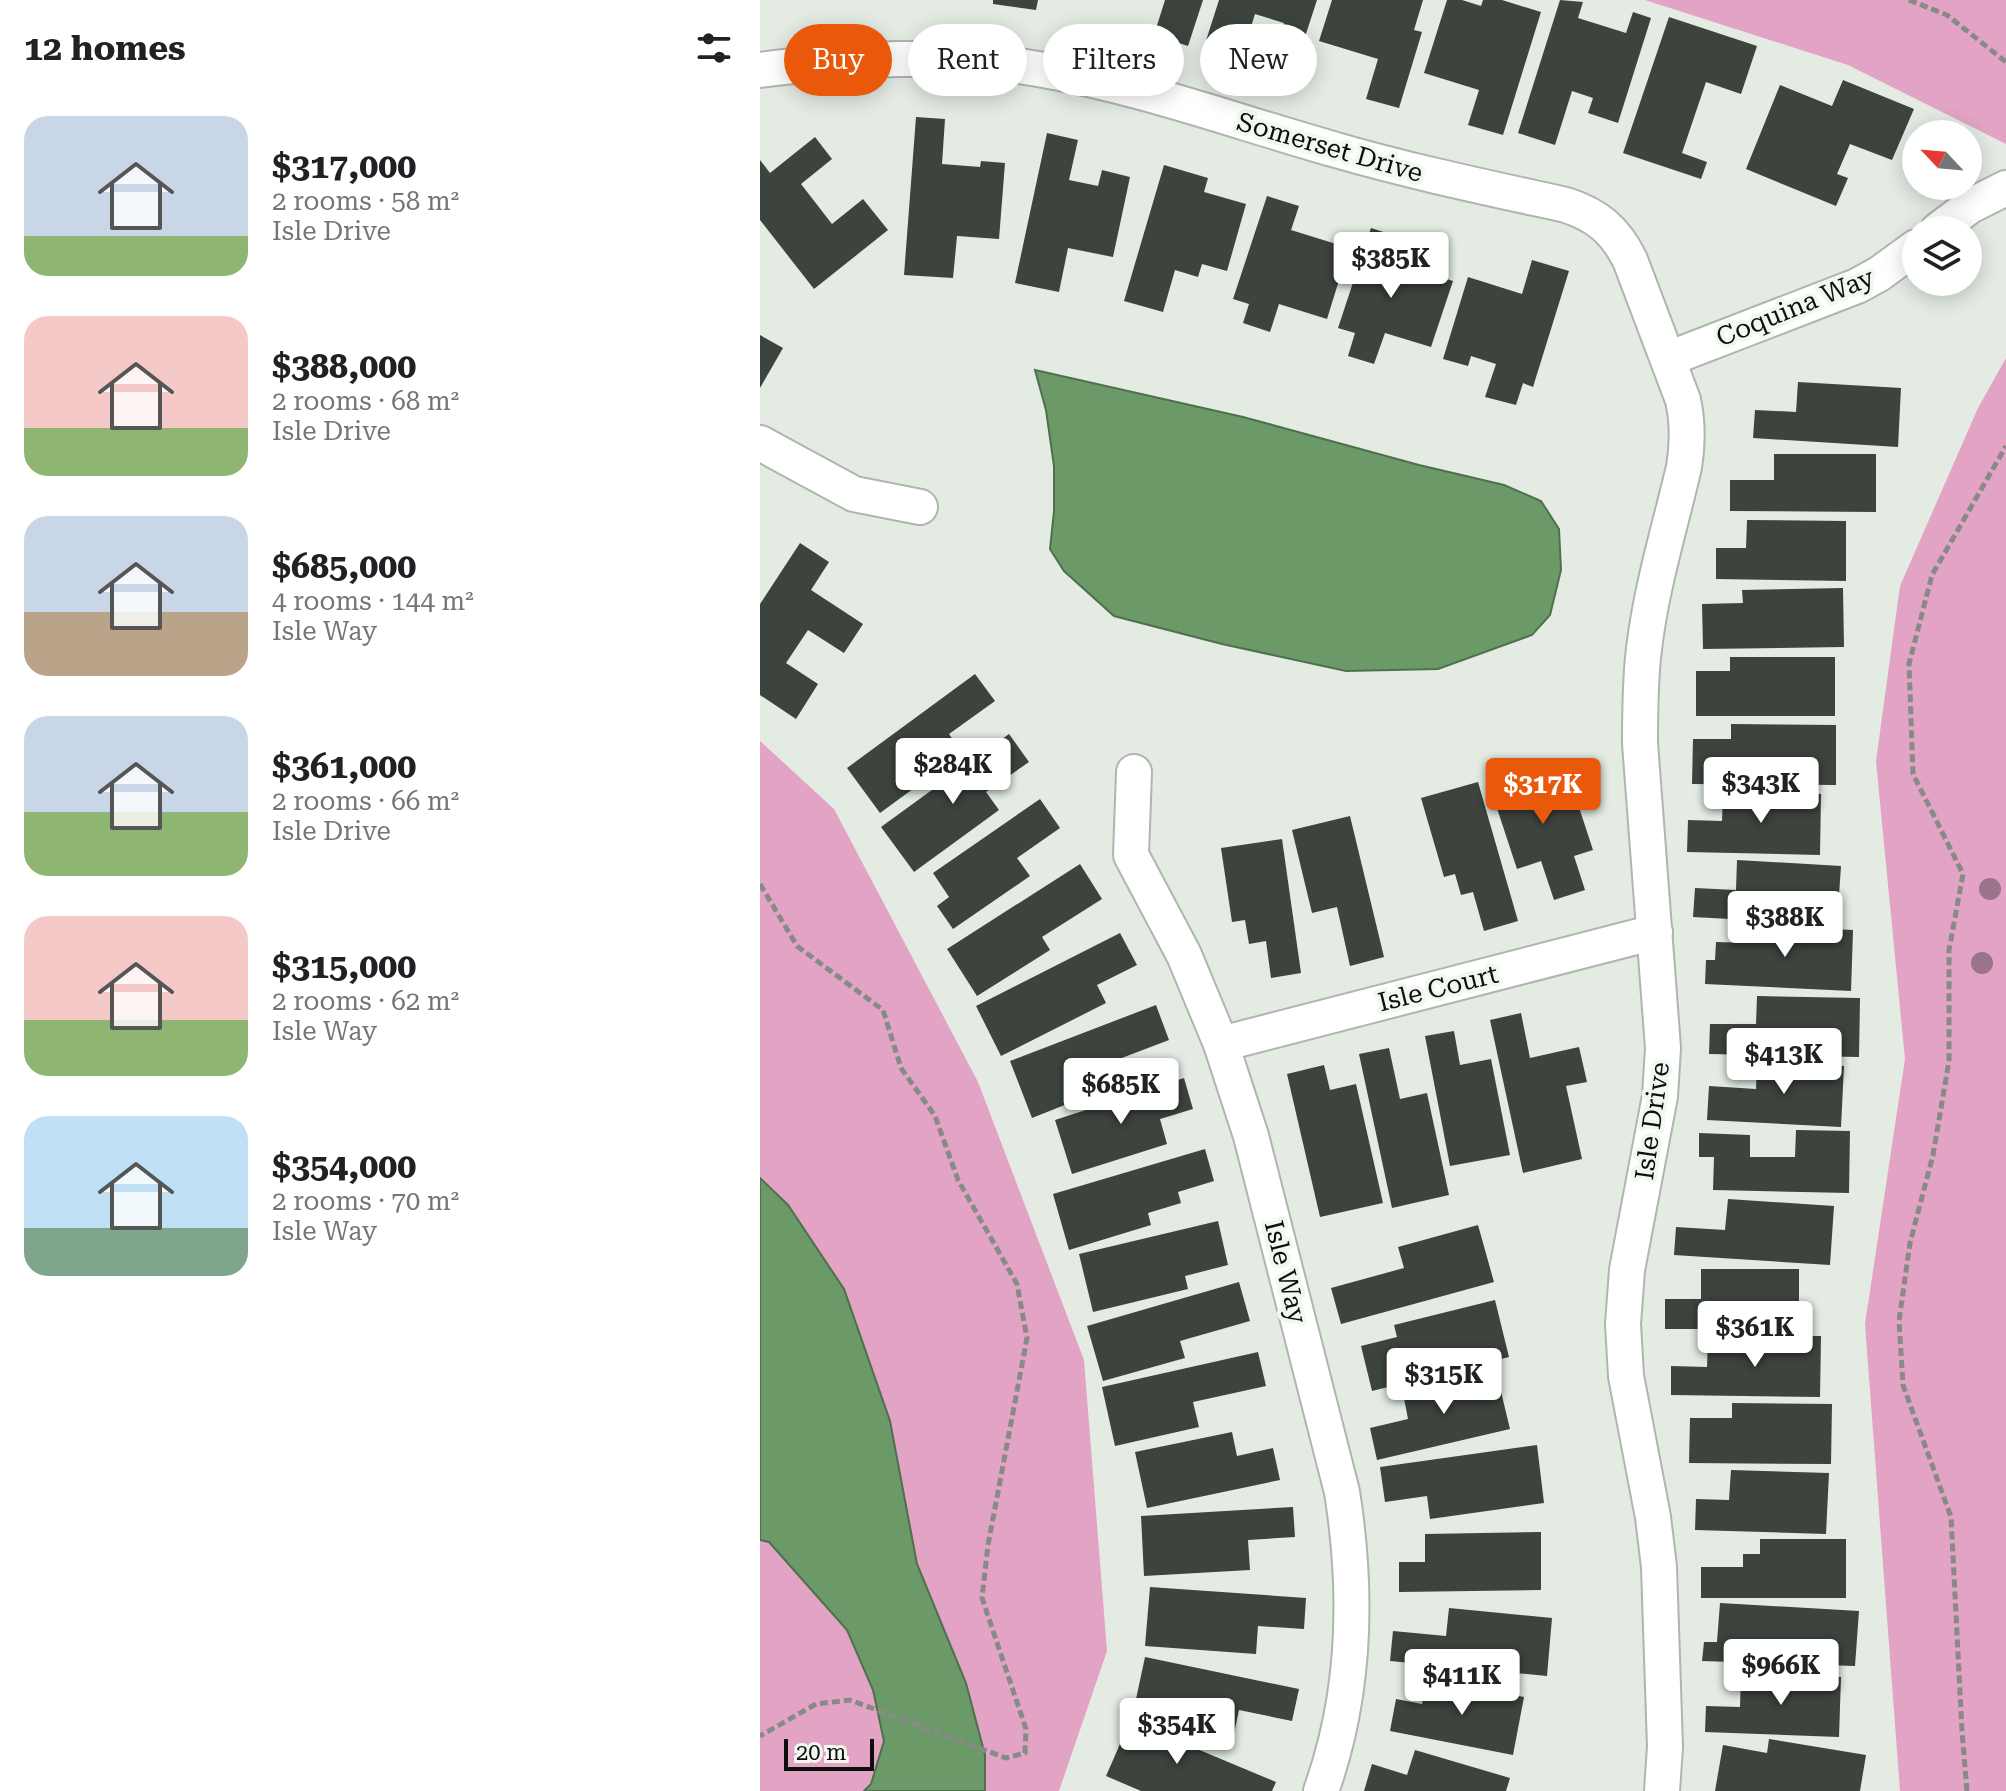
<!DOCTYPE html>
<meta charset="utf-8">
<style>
body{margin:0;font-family:"Roboto Serif",serif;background:#f2f2f2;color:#202124;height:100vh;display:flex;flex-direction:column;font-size:30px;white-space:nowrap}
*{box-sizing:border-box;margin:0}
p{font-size:26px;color:#757577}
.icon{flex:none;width:44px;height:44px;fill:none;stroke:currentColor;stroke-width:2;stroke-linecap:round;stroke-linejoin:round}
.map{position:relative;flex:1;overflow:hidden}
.drawer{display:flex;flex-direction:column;background:#fff;width:760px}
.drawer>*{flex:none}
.guide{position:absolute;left:24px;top:24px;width:760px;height:72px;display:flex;gap:16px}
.needle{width:52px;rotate:296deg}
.buttons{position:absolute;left:1142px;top:120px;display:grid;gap:16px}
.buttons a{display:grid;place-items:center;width:80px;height:80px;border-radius:50%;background:#fff;box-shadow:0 4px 20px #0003;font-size:40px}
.scale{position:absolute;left:24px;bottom:20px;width:90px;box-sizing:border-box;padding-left:8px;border:4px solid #0d0f0d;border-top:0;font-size:22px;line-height:28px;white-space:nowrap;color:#0d0f0d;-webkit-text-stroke:6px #f1f8f0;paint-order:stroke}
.price{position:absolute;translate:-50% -68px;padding:0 18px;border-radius:8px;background:#fff;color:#222;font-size:26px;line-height:52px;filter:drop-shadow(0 2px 4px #0008)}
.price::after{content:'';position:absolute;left:50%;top:48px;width:24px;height:18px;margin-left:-12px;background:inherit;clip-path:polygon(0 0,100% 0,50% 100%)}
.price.current{background:#ea580c;color:#fff}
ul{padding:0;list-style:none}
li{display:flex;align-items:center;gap:24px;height:200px;padding:0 24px}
li span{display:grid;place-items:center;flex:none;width:224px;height:160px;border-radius:24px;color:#555}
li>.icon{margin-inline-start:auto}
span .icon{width:96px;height:96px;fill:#fffc;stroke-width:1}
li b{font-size:34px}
h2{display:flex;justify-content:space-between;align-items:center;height:96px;padding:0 24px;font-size:34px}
.tag{padding:0 28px;border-radius:36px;background:#fff;box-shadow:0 4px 20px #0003;font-size:28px;line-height:72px}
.tag.current{background:#ea580c;color:#fff}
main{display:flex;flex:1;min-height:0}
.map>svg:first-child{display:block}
</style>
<main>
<section class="drawer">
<h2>12 homes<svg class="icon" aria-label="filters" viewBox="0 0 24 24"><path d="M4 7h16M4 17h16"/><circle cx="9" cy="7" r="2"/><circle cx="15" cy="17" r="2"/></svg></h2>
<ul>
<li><span style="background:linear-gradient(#c9d6e8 75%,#8fb573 0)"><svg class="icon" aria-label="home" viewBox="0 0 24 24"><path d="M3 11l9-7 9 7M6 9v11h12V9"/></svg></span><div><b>$317,000</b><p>2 rooms · 58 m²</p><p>Isle Drive</p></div></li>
<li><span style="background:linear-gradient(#f6c9c9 70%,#8fb573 0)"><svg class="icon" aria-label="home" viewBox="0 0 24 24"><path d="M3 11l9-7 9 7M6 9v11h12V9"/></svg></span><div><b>$388,000</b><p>2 rooms · 68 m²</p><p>Isle Drive</p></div></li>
<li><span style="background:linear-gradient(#c9d6e8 60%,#b9a48a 0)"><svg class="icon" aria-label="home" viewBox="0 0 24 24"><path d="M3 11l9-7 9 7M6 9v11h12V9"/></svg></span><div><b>$685,000</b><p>4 rooms · 144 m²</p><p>Isle Way</p></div></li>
<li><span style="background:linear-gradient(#c9d6e8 60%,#8fb573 0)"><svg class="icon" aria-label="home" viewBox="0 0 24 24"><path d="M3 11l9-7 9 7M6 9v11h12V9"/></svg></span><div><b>$361,000</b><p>2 rooms · 66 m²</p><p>Isle Drive</p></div></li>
<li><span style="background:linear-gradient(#f6c9c9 65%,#8fb573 0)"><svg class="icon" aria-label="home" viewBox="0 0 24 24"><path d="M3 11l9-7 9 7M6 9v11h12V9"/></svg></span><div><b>$315,000</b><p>2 rooms · 62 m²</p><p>Isle Way</p></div></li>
<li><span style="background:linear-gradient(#bfe0f5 70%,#7fa58c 0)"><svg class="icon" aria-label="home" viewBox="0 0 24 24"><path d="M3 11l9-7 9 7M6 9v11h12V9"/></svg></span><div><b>$354,000</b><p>2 rooms · 70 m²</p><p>Isle Way</p></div></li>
</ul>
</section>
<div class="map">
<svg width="1246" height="1791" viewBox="0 0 1246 1791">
<rect width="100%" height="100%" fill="#e3ebe3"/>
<g fill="#e3a3c4">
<polygon points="885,0 1246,0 1246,144 1088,65"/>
<polygon points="1246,358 1246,1791 1140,1791 1105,1324 1145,1059 1116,761 1140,586 1218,408"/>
<polygon points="0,741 74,809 218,1082 324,1360 347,1651 299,1791 0,1791"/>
</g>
<g fill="#6b9a68" stroke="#4f704d" stroke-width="2">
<polygon points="275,370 483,417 659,465 744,485 781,501 799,529 801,570 790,615 772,635 678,669 586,671 462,644 354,616 304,571 290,549 294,511 294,466 286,410"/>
<polygon points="0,1178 28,1205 84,1289 130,1421 157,1564 206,1683 225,1755 225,1791 104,1791 111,1784 124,1741 113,1690 87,1630 9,1542 0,1540"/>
</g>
<g fill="#3d433d">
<polygon points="233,0 278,0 276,10 233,4"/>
<polygon points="405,0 443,0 428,46 394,35"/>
<polygon points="459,0 557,0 541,49 518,41 524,23 495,14 480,62 443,50"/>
<polygon points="572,0 663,0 654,30 662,32 639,108 606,99 618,59 559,41"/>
<polygon points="687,0 702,0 721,6 723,0 742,0 781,12 743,135 708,125 719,90 664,73"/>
<polygon points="800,0 823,2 818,18 866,33 873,12 891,18 858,123 828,113 833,98 812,91 795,145 758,133"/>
<polygon points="909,17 997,46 981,94 946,82 922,153 947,162 941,179 863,153"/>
<polygon points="1083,80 1154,109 1132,160 1090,144 1077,174 1088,178 1076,206 986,169 1020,85 1072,106"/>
<polygon points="156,117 185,119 182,164 220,167 221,161 245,163 239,239 197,236 193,278 144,275"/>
<polygon points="287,133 318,140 309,180 338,186 342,170 370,177 353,257 308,248 299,292 255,283"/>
<polygon points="55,137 72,159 41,184 72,224 103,199 128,230 54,289 0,220 0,160 10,173"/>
<polygon points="404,165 448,178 444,192 486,204 467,271 442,264 438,277 415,270 403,312 364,301"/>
<polygon points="507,196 539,206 531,230 589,248 567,319 519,304 510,332 483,323 489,304 473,299"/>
<polygon points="611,228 639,237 632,261 693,281 671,347 625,333 614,364 588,356 595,333 578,328"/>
<polygon points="772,260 809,271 773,387 763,383 756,405 725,397 736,364 711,356 708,366 683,359 708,277 762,294"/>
<polygon points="0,335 23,348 0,388"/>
<polygon points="1038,382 1141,388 1138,447 993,438 995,410 1036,412"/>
<polygon points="1014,454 1116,454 1116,512 970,511 970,480 1014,480"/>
<polygon points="987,520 1086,521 1086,581 956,579 956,548 986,548"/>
<polygon points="40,543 69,562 51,590 103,624 84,653 48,630 26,663 58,684 36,719 0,695 0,604"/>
<polygon points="1083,588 1084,647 943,649 942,604 983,603 982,590"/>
<polygon points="970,657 1075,657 1075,716 936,716 936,671 970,671"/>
<polygon points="215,674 235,701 189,734 202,753 120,813 87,768"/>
<polygon points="971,724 1076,725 1076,785 932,784 933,739 971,739"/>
<polygon points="249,734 269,762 226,792 239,810 154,872 121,827"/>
<polygon points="785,762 795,792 812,786 833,850 814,856 825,890 794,900 781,861 757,869 728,781"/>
<polygon points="718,782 758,921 724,931 713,892 701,895 695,874 684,877 661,798"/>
<polygon points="963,792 1061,794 1060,855 927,852 928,820 962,821"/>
<polygon points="280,799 300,828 257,858 270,876 193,929 177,906 189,897 173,873"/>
<polygon points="590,816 624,957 590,966 577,907 552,913 532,830"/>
<polygon points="522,839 541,973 511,978 506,941 489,944 485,920 472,922 461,848"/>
<polygon points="977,860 1081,866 1077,925 933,917 935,888 976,890"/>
<polygon points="320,864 342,899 282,937 290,950 217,996 187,949"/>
<polygon points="988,925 1093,930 1091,991 945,984 946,960 955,960 956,942 987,943"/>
<polygon points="360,933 377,965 337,985 346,1003 241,1056 216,1006"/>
<polygon points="997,996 1100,998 1099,1057 949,1054 950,1024 996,1024"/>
<polygon points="396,1005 409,1040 346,1064 355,1085 272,1118 250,1061"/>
<polygon points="761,1013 770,1058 819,1047 827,1082 806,1086 822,1159 763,1173 730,1020"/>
<polygon points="694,1031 700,1065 731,1059 750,1155 690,1166 665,1036"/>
<polygon points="629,1048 640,1099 667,1093 689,1195 632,1208 599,1054"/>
<polygon points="997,1061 1084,1066 1081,1127 947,1120 949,1086 996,1089"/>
<polygon points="564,1065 570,1090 596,1084 623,1203 560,1217 527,1074"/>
<polygon points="424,1078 433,1109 400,1119 407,1144 312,1174 295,1120"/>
<polygon points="1036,1130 1090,1131 1089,1193 953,1190 954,1157 939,1157 939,1133 990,1135 990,1157 1035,1157"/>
<polygon points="445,1149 454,1181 418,1192 421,1203 388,1213 391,1225 309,1250 293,1194"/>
<polygon points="968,1199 1074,1206 1070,1265 914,1255 916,1227 965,1230"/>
<polygon points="458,1221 468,1265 425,1276 428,1289 333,1312 319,1254"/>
<polygon points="718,1225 734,1282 581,1324 571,1288 644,1268 638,1247"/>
<polygon points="941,1269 1039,1269 1039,1329 905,1329 905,1299 941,1299"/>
<polygon points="479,1282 490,1321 420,1341 425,1358 343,1381 327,1326"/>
<polygon points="735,1300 749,1357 612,1391 601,1346 637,1337 634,1325"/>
<polygon points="997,1336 1061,1336 1060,1397 911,1395 911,1366 947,1367 948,1340 997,1340"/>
<polygon points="498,1352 506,1386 433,1402 439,1427 355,1446 342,1387"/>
<polygon points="736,1371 750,1429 617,1460 610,1428 648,1419 643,1393"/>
<polygon points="972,1403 1072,1404 1071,1464 929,1463 930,1418 972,1418"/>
<polygon points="472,1432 477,1456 513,1448 520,1480 387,1508 375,1452"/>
<polygon points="777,1445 784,1503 670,1519 667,1496 625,1502 620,1467"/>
<polygon points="971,1470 1069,1473 1066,1534 935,1530 936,1499 969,1500"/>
<polygon points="533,1507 535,1537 488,1540 490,1570 384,1576 381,1516"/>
<polygon points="781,1532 781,1590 639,1592 639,1562 665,1562 665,1534"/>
<polygon points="1000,1539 1086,1539 1086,1598 941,1598 941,1567 983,1567 983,1554 1000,1554"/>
<polygon points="390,1587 546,1598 544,1629 498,1626 496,1654 385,1646"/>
<polygon points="960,1603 1099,1611 1095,1666 942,1661 944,1642 957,1642"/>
<polygon points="689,1608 792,1618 787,1676 630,1661 633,1631 686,1636"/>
<polygon points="385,1657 539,1689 532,1721 479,1710 474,1734 373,1713"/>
<polygon points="981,1673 1081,1677 1079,1737 945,1732 946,1706 980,1707"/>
<polygon points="667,1678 764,1697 753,1755 630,1731 636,1699 662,1704"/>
<polygon points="370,1721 516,1782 512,1791 381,1791 346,1776"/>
<polygon points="1009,1739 1106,1755 1100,1791 955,1791 963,1745 1007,1753"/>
<polygon points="655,1750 750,1778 746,1791 604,1791 612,1764 647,1775"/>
</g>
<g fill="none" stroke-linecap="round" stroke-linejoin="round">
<g stroke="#aeb6ae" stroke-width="38">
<g id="minor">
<path d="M0,70c92,-12 185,-17 278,-1 101,17 199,53 298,81 76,22 153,38 230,55 31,10 49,25 64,55l53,140c5,23 5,43 1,67 -14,60 -33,121 -40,182 -4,31 -4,63 -4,94l23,305 -3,48 -33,174 -4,54 3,52 27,141 6,50 6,180 -3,44"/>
<polyline points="1178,230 1210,206 1246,188"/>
<polyline points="908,359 1097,286 1119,274 1156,247"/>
<polyline points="0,443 94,494 160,507"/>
<path d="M374,772l-3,83 53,100 37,89 30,92 91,356c16,101 14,202 -21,299"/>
<polyline points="461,1044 895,932"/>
</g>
</g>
<g stroke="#868b86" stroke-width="5" stroke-dasharray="8 4" stroke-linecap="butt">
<polyline points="1149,0 1187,15 1246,62"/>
<polyline points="0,884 37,946 123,1010 141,1068 175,1116 198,1180 257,1284 267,1338 228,1545 222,1598 266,1729 265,1753 246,1758 90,1700 56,1704 0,1736"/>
<polyline points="1207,1791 1202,1731 1191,1517 1143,1385 1139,1321 1150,1243 1173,1155 1189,1061 1189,950 1203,874 1153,774 1149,664 1172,575 1246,446"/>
</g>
<use href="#minor" stroke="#fff" stroke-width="34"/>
</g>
<g fill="#9a748a">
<circle cx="1230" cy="889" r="11"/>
<circle cx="1222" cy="963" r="11"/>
</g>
<g text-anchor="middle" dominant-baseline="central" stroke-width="8" stroke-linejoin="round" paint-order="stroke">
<g font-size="26" fill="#0d0f0d" stroke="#f1f8f0">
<text transform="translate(570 147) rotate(16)">Somerset Drive</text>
<text transform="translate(1035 307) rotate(-22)">Coquina Way</text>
<text transform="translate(678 988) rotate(-14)">Isle Court</text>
<text transform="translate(892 1121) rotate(-82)">Isle Drive</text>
<text transform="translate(526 1272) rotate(76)">Isle Way</text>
</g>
</g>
</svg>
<div class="buttons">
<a><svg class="needle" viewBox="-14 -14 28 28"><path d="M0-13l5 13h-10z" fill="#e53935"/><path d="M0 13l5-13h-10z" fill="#757577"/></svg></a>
<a><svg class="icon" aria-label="layers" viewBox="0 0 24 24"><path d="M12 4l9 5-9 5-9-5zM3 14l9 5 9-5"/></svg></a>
</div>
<div class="scale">20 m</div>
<b class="price" style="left:631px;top:300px">$385K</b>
<b class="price" style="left:193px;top:806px">$284K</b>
<b class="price" style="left:1001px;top:825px">$343K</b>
<b class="price current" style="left:783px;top:826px">$317K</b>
<b class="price" style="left:1025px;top:959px">$388K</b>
<b class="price" style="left:1024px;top:1096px">$413K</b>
<b class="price" style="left:361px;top:1126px">$685K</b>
<b class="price" style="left:995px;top:1369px">$361K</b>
<b class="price" style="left:684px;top:1416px">$315K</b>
<b class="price" style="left:1021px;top:1707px">$966K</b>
<b class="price" style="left:702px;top:1717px">$411K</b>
<b class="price" style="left:417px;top:1766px">$354K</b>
<div class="guide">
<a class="tag current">Buy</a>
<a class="tag">Rent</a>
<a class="tag">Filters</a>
<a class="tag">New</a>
</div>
</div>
</main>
